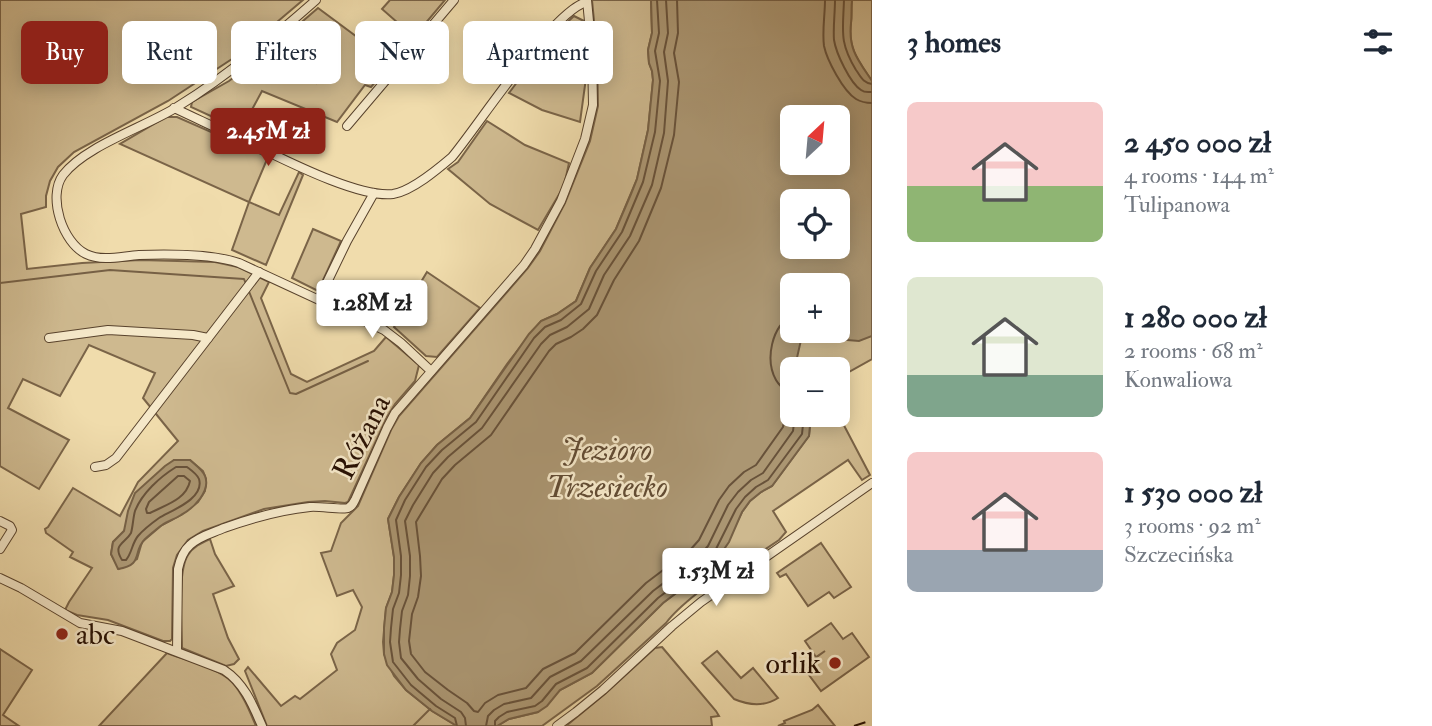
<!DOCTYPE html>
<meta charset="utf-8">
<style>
body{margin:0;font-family:"IM FELL Double Pica",serif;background:#f6f6f7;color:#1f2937;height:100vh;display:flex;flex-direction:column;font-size:26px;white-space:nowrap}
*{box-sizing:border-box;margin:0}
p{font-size:23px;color:#747a83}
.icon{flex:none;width:38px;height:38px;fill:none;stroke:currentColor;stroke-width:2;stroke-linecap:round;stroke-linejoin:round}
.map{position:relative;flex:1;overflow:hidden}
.panel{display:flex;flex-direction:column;background:#fff;width:560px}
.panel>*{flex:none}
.banner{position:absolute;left:21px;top:21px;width:665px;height:63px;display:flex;gap:14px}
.needle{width:46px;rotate:26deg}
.tools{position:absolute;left:780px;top:105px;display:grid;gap:14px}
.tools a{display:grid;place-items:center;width:70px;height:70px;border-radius:10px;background:#fff;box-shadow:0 4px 18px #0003;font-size:35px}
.price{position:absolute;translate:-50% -60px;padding:0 16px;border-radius:7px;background:#fff;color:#222;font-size:23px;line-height:46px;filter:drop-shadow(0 2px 4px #0008)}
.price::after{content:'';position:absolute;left:50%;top:42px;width:21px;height:16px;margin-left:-10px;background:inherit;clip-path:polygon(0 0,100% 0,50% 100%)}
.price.current{background:#8f2418;color:#fff}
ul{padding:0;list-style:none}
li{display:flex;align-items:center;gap:21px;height:175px;padding:0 35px}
li span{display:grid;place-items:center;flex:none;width:196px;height:140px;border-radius:10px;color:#555}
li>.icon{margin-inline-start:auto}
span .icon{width:84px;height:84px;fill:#fffc;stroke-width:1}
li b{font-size:30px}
h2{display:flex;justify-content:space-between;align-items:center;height:84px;padding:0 35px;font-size:30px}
.pill{padding:0 24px;border-radius:10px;background:#fff;box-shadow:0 4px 18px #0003;font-size:24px;line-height:63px}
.pill.current{background:#8f2418;color:#fff}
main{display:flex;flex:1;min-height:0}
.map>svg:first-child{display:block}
</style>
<main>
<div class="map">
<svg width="872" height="726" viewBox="0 0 872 726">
<rect width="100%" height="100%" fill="#f0dcac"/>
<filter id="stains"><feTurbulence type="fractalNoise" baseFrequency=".00286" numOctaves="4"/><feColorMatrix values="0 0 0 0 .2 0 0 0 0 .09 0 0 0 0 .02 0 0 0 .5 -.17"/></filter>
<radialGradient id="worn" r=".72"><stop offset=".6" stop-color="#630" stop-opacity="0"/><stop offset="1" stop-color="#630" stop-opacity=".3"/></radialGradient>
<g fill="#ceb98f" stroke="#7a6448" stroke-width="2" fill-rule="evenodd">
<path d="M0,0h303l-65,55 -70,46 -94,51 -16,15 -8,14 -4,15v11l-25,7 6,55 55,-6 58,-3 75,2 23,5 31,15 -8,16 30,76 16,8 67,-31 12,-14 33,28 -4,16 -20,23 -8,13 -39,85 -3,1 -20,-2 -17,1 -44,7 -61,22 -15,9 -11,15 -4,13 -1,71 -2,2h-7l-55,-21 -31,-5 -12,-5 4,-8 23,-34 -22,-11 3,-5 -27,-19 -1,-4 3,-2 25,-39 47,28 18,-34 40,-41 -35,-43 12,-25 -66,-28 -29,51 -37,-17 -15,29 61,32 -30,49 -39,-23zM174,460h16l13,11 3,8 -1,12 -7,11 -17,13 -19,10 -20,17 -5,17 -18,10 -8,-15 2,-12 11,-11z"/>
<polygon points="390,0 445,0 414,37 382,9"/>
<polygon points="592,0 651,0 652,33 648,50 649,63 652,71 653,80 648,130 637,179 616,229 590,268 576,301 557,314 541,321 507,364 470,418 437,445 421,463 399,497 388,519 394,557 394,575 392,592 386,608 383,642 384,654 394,676 406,690 432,711 457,726 267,726 245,671 248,667 281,706 295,696 300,699 337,670 331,654 337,643 355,630 362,607 353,590 337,596 321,553 331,551 341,523 358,506 391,430 399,416 528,268 540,251 565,203 590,141 598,106 597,52"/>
<path d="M852,0h20v81c-14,-21 -24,-32 -21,-58 1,-8 0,-15 1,-23z"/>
<polygon points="318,8 392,63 371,87 365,85 337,122 262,91 241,130 191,107 192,102 229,81 262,56 316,83 330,64 289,33"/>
<polygon points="574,16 584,21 586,78 580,122 542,110 509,93 550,38"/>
<polygon points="166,117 177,117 268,157 249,202 279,215 299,172 303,175 266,265 232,250 249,202 120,144"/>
<polygon points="487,121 525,145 569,163 564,186 538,230 490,204 448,169 458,162"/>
<polygon points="313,229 341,241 318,291 292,278"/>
<polygon points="427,272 480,308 437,357 426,356 394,327"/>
<polygon points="872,322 872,359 838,378 838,369 796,369 793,331 838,331"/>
<path d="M838,414l32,61 -8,5 -14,-20 -75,51 13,21 -7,8 -43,29c-18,5 -59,39 -70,54l-69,63 -55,40h-45l12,-7 29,-7 22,-22 32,-17 71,-70 45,-34 13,-14 21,-43 8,-11 11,-9 11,-6 37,-50 2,-21z"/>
<path d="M210,539l5,15 19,32 -21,8 15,44 11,21 -5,5 -8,2 -44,-18c0,-22 -5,-76 6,-93 5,-8 13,-12 22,-16z"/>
<polygon points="821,543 851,587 834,598 829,592 808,606 786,574 780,577 777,573"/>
<polygon points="831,623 843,639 852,633 869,657 821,691 803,667 825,651 816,657 805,641"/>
<polygon points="662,647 716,711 719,716 711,717 712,726 566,726 606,693 655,648"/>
<polygon points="0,649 32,670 3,715 19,726 0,726"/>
<path d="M717,651l24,27 12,-10 25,30c-14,9 -30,7 -44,1l-32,-36z"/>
<path d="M167,653c18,7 51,15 65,29 11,12 18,30 24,44h-157z"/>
<polygon points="818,705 835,726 778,726 785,723 784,721 812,710"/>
</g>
<g fill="#ab9672" stroke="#766045" stroke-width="2" fill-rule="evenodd">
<path d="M651,0h201c-1,8 0,15 -1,23 -3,26 7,37 21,58v255l-13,5 -48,-4 -10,3 -5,22 4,7h-7v46h18l-2,21 -37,50 -11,6 -11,9 -8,11 -13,30 -14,20 -7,7 -45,34 -71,70 -32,17 -13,16 -9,6 -29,7 -12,7h-40l-25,-15 -26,-21 -19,-25 -3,-11v-26l2,-20 6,-16 2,-17v-18l-6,-38 11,-22 22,-34 16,-18 33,-27 59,-84 12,-13 16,-7 19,-13 14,-33 26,-39 15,-35 6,-15 11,-49 5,-50 -1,-9 -3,-8 -1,-13 4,-17zM793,117h45v46h-45zM793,201h45v46h-45zM793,285h45v46h-45z"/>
<path d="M174,460h16c5,5 12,9 15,16 6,15 -11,32 -24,39 -6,4 -13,6 -19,10 -6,4 -12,10 -17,14 -13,13 -1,26 -27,30l-7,-15 2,-12 11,-11 4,-20 7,-18 30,-27z"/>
</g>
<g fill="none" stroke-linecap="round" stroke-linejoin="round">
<g stroke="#68523a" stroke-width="2">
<path d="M677,0l1,33 -4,20 5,29 -5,53 -13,53 -22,53 -25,39 -17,35 -14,14 -12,8 -15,7 -7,7 -58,84 -36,30 -13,14 -26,43 4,34 1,20 -3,21 -6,17 -3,27 2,13 14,18 23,18 19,13 7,8 4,1 7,-9 13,-8 28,-7 17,-19 32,-16 71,-70 45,-34 8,-9 20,-40 10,-14 15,-14 12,-7 27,-38 3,-17 6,-14c-6,-5 -12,-9 -16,-16 -11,-20 -5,-54 17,-65"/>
<path d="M825,0c0,15 -3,31 -1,46 3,14 19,45 32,53 5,3 10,4 16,4"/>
<path d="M835,0c0,13 -2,27 -1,40 2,13 16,43 27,50 4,3 6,2 11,2"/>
<path d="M844,0c-1,31 -5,42 12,70 5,7 7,13 16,14"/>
<path d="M176,467h11c4,3 10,7 12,12 6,20 -29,32 -40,39 -7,5 -16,12 -21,18 -6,7 -6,17 -12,24h-4c-10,-16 3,-16 9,-27 2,-7 2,-15 4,-22 7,-18 25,-34 41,-44z"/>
<path d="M178,476h6l6,5c-4,19 -25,24 -40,32h-3l-1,-4 3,-7z"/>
<polyline points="457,726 455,718 436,706 411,685 393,662 390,642 391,628 393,609 399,593 401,575 401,556 396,520 405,500 426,467 442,450 476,422 534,338 545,327 561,320 581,304 596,271 622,232 643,182 655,132 660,81 655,51 659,33 657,0"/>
<polyline points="466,726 465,718 461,712 441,699 418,679 401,658 399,642 400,629 402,611 408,595 410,576 410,556 405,521 413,505 433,473 448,457 482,428 541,344 550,335 567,327 589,309 604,275 630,236 652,185 664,133 668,81 664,52 668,33 666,0"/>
<polyline points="486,726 488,716 494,710 504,704 531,698 550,677 581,661 653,591 698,557 708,546 728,505 738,492 751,480 763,473 793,431 795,415"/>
<polyline points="495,726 495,721 499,717 507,712 535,706 542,701 556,684 587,668 658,598 704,563 715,551 736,509 745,497 756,487 768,480 802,434 804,415"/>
</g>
<g stroke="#766045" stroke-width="2">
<polyline points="0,283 110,270 244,279 246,284"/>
<polyline points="248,289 290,393 296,394 368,361"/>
<polyline points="413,726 430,709"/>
</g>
<g stroke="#58422c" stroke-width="10">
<g id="minor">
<path d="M316,0c-44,39 -89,76 -139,107 -32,20 -92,39 -114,68 -16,22 0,68 23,79 17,8 36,2 53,1 29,-1 74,-1 100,8l145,67 17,13 30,28"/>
<path d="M174,108c30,14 59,28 88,41 31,15 99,49 131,45 19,-3 45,-25 59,-37 26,-31 102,-148 135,-155"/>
<polyline points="347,126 454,0"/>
<polyline points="319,299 347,241 374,193"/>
<polyline points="49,338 108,330 193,335 208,338"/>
<polyline points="95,467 106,465 116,458 259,272"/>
<polyline points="0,521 10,526 12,530 0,549"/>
<path d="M0,578l21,10 59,35 42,8 102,39c20,13 29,35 38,56"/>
<path d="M177,651l1,-82c2,-9 5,-18 12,-24 9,-9 23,-12 34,-17 28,-10 56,-18 86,-21 9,-1 33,3 38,1 4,-2 5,-4 7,-8l32,-72 8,-15 129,-148 11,-16 26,-48 24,-62 8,-34 -1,-52 -5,-53"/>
<polyline points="557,726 576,712 603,690 672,626 701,602 872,483"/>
</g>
</g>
<use href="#minor" stroke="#f5e8c9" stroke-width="8"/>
<polyline stroke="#260f02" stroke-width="2" stroke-dasharray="12 12" stroke-linecap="butt" points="854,726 872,720"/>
</g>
<g fill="#8f2418" stroke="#f5e8c9" stroke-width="2.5">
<circle cx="62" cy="634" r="7"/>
<circle cx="835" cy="663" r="7"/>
</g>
<g text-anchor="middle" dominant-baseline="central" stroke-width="5" stroke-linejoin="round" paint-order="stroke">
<g font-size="30" fill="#260f02" stroke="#f5e8c9">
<text transform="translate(362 437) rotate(-63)">Różana</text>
</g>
<g font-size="30" fill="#260f02" stroke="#f5e8c9" text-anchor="start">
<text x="76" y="634">abc</text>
<text x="821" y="663" text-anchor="end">orlik</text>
</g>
<g font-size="32" font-style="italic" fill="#624c34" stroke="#f5e8c9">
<text x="607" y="450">Jezioro<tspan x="607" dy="37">Trzesiecko</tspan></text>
</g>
</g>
<rect width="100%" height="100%" filter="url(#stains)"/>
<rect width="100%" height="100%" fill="url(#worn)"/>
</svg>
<div class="tools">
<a><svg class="needle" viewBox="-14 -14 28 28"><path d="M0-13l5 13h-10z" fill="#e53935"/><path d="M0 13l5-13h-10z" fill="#747a83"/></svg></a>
<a><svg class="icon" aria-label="locate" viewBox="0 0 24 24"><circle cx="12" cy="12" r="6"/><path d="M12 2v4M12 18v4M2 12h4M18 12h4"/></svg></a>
<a>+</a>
<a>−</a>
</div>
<b class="price current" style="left:268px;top:168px">2.45M zł</b>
<b class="price" style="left:372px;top:340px">1.28M zł</b>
<b class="price" style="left:716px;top:608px">1.53M zł</b>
<div class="banner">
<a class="pill current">Buy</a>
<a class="pill">Rent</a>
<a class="pill">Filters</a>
<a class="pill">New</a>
<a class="pill">Apartment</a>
</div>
</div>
<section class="panel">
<h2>3 homes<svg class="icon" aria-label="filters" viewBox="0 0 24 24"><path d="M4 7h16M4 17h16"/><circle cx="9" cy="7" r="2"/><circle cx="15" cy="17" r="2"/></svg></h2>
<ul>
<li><span style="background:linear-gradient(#f6c9c9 60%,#8fb573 0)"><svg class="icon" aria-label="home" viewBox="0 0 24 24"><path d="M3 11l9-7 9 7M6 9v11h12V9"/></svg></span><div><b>2 450 000 zł</b><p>4 rooms · 144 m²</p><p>Tulipanowa</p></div></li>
<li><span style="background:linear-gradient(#dfe7d0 70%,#7fa58c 0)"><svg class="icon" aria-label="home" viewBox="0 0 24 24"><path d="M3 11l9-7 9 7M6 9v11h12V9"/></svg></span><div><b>1 280 000 zł</b><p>2 rooms · 68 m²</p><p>Konwaliowa</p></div></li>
<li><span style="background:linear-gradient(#f6c9c9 70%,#9aa5b1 0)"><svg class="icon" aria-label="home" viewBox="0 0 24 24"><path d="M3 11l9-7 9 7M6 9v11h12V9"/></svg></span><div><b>1 530 000 zł</b><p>3 rooms · 92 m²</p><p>Szczecińska</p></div></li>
</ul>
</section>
</main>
